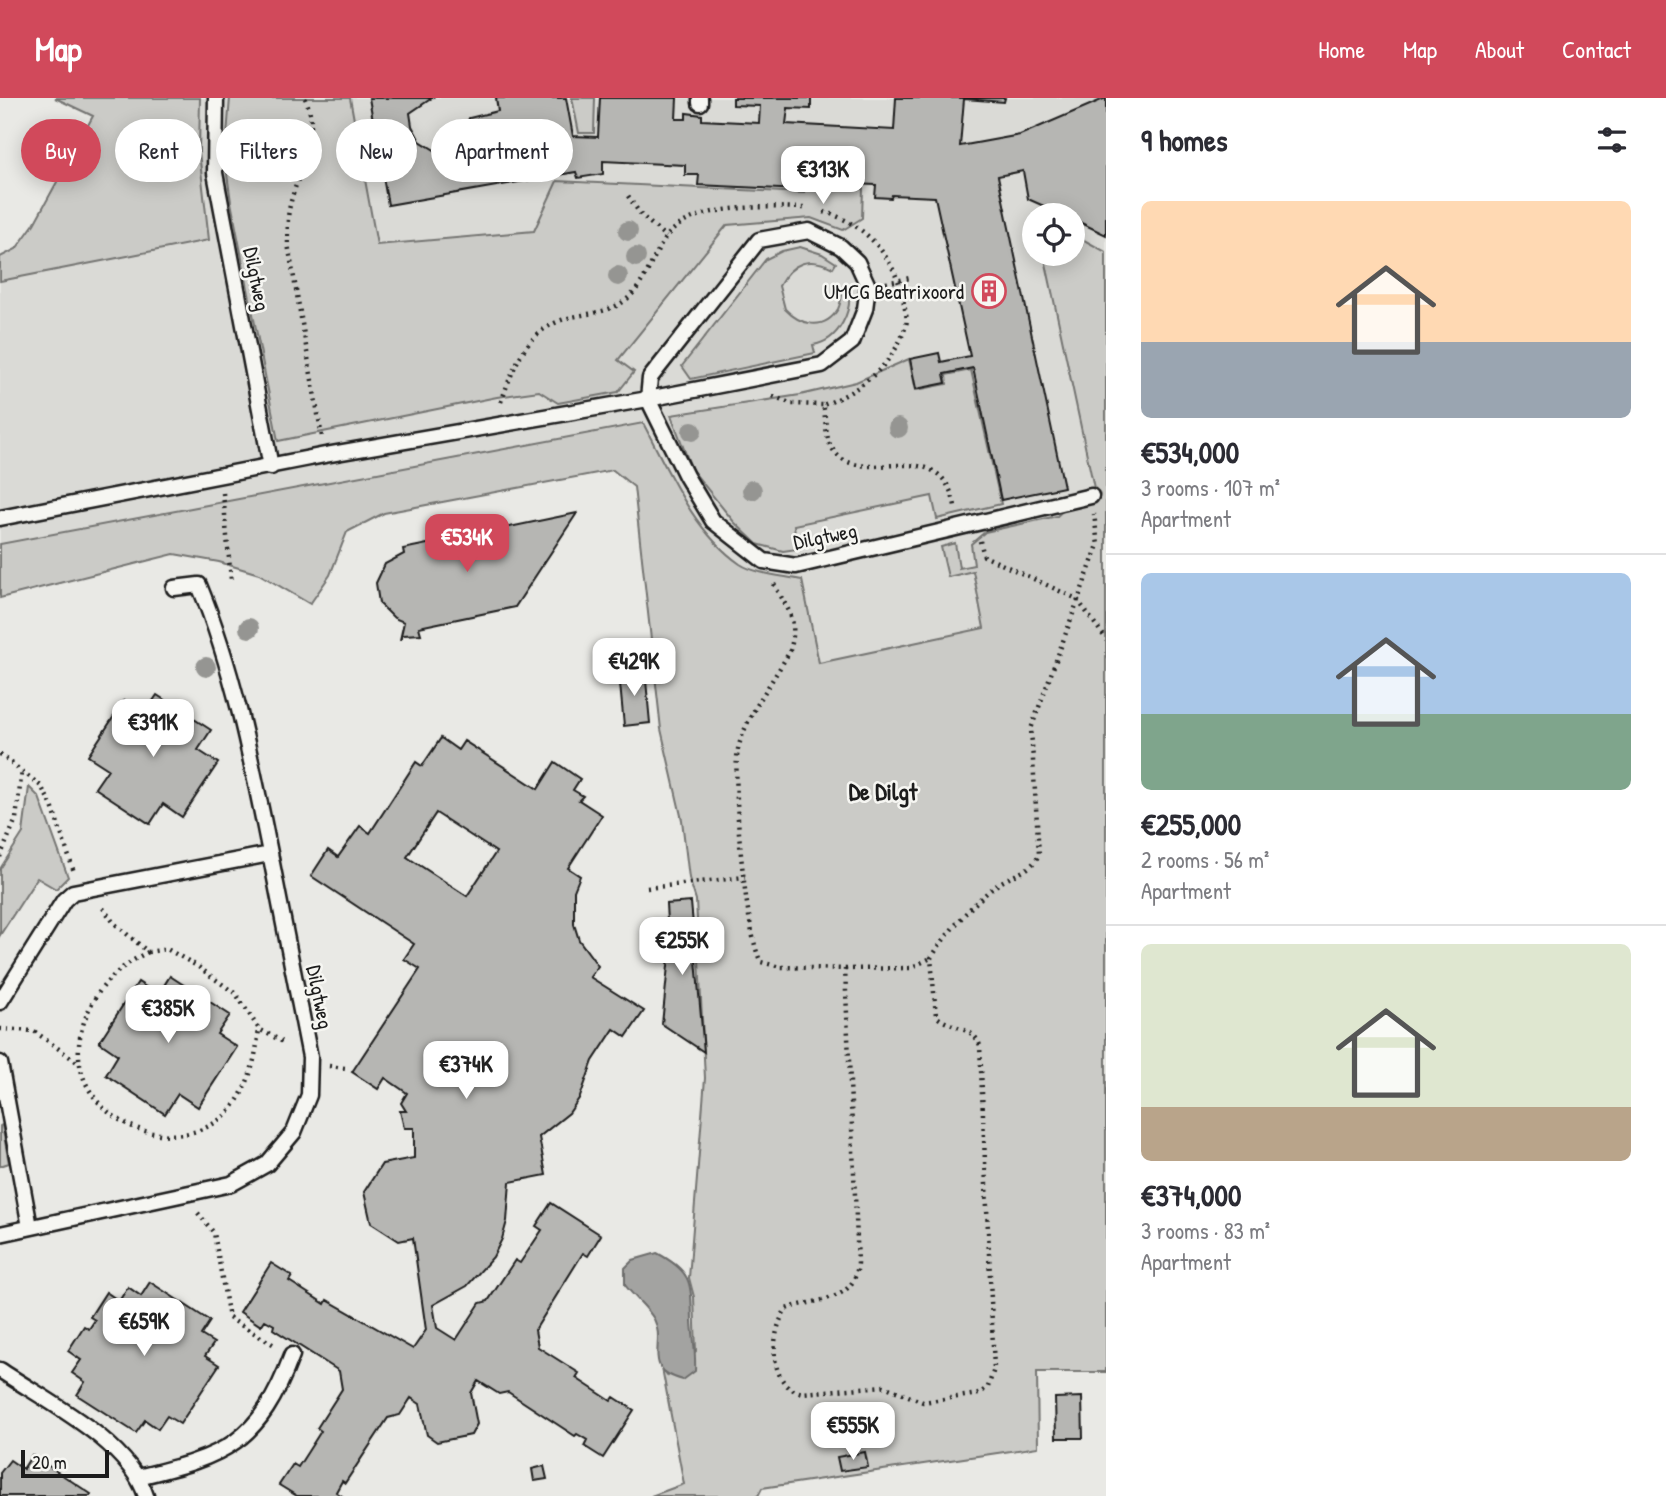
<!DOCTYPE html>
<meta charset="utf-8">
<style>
body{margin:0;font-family:"Patrick Hand",sans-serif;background:#f7f7f7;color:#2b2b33;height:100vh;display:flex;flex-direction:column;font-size:26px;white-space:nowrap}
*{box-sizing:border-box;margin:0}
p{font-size:23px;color:#7c7c81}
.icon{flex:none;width:38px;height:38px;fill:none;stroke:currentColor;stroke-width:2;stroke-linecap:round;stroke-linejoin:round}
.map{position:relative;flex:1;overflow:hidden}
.details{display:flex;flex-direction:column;background:#fff;width:560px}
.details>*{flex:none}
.guide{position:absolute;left:21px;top:21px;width:665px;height:63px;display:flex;gap:14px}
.buttons{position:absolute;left:1022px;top:105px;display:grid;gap:14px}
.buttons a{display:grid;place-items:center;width:63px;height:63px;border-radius:50%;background:#fff;box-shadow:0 4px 18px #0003;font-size:35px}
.scale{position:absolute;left:21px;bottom:18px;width:88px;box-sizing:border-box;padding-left:7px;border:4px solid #1c1c1c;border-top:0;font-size:19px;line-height:24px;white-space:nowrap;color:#1c1c1c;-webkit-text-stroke:5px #f6f6f2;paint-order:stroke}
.price{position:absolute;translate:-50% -60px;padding:0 16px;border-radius:14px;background:#fff;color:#222;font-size:23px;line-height:46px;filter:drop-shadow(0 2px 4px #0008)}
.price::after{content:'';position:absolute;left:50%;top:42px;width:21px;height:16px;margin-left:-10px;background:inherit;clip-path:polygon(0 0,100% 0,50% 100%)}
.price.current{background:#d1495b;color:#fff}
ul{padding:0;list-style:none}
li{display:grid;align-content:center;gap:14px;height:371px;padding:0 35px}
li+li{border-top:2px solid #e1e1e2}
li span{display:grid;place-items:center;height:217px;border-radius:10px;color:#555}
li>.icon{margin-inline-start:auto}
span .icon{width:126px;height:126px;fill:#fffc;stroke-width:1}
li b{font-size:30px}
h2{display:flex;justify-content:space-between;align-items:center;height:84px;padding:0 35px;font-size:30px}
.pill{padding:0 24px;border-radius:32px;background:#fff;box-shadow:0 4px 18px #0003;font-size:24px;line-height:63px}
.pill.current{background:#d1495b;color:#fff}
header{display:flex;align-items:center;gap:42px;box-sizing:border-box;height:98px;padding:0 35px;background:#d1495b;color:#fff}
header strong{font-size:33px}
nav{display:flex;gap:38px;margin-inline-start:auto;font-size:24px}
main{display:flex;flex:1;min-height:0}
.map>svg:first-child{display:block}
</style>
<header>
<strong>Map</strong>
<nav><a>Home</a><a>Map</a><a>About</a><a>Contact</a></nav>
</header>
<main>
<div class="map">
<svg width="1106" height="1398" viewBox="0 0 1106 1398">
<rect width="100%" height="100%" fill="#e9e9e5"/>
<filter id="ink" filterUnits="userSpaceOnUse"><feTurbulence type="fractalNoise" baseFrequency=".0143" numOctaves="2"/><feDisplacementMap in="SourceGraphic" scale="14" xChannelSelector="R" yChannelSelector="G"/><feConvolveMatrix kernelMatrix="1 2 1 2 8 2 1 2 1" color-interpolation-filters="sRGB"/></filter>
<g filter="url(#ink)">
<path fill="#dadad6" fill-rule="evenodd" d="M105,0h1001v886l-422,-468 -49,-81 -635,128v-298l46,-16zM1034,117h39v39h-39z"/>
<g fill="#cbcbc7" stroke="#747472" stroke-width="2">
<polygon points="55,0 200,0 199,54 209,142 0,183 0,159 16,151 34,126 93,18"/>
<polygon points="230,0 350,0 377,147 534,133 557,83 804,95 805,87 863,90 862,120 843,132 811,120 727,127 618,262 634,274 618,294 558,305 539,293 497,299 278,343 231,104 225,62"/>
<polygon points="572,0 595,0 594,35 579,35"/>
<path d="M1073,136l33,18v1120h-69l1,75 -276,41 -4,8h-107l33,-12 -22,-116 6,8 28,-25 -2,-54 -5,-19 16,-200 -9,-178 -7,-22 -7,-58 -21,-91 -27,-242 -21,-17 -229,43 -37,19 -17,43 -20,29 -51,-30 -40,-12 -45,-8 -174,44v-54l643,-121c26,49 50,108 97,141 15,10 44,12 62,16l17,83 165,-35 -11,-57 -25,6 -7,-30 14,-4 4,25 15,-3 -3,-21 14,-12 72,-16 12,-11 28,-3 -53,-248h29z"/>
<path d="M800,149l22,7 14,9 -3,5c-24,-12 -41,-6 -54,18l6,23c15,16 39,23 53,0 4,-8 3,-15 6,-23l3,-1c8,24 -8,56 -34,60l2,8 -124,26 -9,-13 84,-107 16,-8z"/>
<polygon points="909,261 916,292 947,286 946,277 971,272 1001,406 937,421 932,398 794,427 797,451 783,453 757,446 734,424 692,372 671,317 800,297 856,284"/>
<polygon points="29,689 39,699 68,779 56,791 37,780 0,837 0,771 23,735"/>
<polygon points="2,1027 9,1065 0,1068 0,1028"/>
</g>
<path fill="#a3a3a1" stroke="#6d6d6c" stroke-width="2" d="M657,1155c36,19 34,30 35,68 1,17 4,33 3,50l-12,9c-43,-11 -16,-36 -29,-61 -7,-12 -21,-23 -29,-34v-17l8,-8z"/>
<g fill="#b6b6b3" stroke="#1c1c1c" stroke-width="2" fill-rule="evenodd">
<polygon points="369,0 432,0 410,15 412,28 420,43 441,56 457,54 469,20 498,13 496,0 566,0 573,38 598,39 600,0 677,0 676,21 686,21 686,15 702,17 702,22 759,25 760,8 733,7 733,0 811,0 811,11 788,10 786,26 894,32 896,0 1005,0 1004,4 964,1 960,48 1020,37 1106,0 1106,137 1073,121 1073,117 1064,117 1028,101 1023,73 998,78 1064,389 1001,402 973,270 944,276 946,285 916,291 910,261 939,255 941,264 970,258 935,99 892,97 891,100 875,99 876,87 802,84 801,92 698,87 699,77 685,77 685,67 603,63 603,76 578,80 576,74 388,107"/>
<polygon points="577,415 515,509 419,529 421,536 403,537 400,542 404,524 394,520 379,505 376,485 385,466 404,456 403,451"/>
<polygon points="645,572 650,625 624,628 619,575"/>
<polygon points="157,597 211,632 198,652 218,665 182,719 163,706 150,726 95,690 108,671 88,658 124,603 144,616"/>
<path d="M441,640l17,12 6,-9 74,48 17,-27 25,17 -7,11 10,6 -4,4 23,15 -34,53 12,8 -6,15v33l5,16 19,26 -8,11 54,34 -18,26 -12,-8 -21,32 -13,36 -11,16 -30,24 7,38 -36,7 -3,39 -5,18 -9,18 -26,29 -34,19 4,23 19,12 24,-37 8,-2 27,-41 5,3 22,-33 -6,-4 15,-23 50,32 -13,21 -5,-3 -48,77 3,17 41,26 -3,5 35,23 3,-4 20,13 -31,48 -19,-12 3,-6 -10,-6 -2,2 -67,-44 -9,2 -21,-13 -7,12 6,31 -6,11 -34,7 -10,-7 -7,-31 -9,-6 -11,17 -12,3 -43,65 -3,-2 -6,11 6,4h-45l-18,-11 14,-21 5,3 23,-36 -4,-3 25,-39 -3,-18 -66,-42 1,-4 -9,-5 -4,6 -21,-14 31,-49 21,13 -3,5 36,23 2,-4 86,49 13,-19 -13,-92 -14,3 -28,-18 -7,-31 18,-28 32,-6v-30h-10l-4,-17h6l-5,-8 6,-10 -22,-15 -7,11 -26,-17 68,-103 -16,-10 10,-15 -103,-68 17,-26 10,7 22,-31 10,7 46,-71 6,4zM436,715l60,39 -29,44 -60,-39z"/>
<polygon points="691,804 704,954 662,926 669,858 666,806"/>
<polygon points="170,878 230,917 217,936 237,949 198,1009 178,996 165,1016 106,977 118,957 99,944 138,884 158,897"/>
<polygon points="150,1184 210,1223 201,1237 214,1245 205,1258 219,1267 180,1326 167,1318 158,1331 145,1322 136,1335 77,1297 85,1284 72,1275 81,1262 68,1253 84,1228 89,1231 95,1222 90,1219 106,1194 119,1203 128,1189 141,1198"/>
<polygon points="1082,1299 1083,1340 1056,1340 1055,1300"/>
<polygon points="865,1354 868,1369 840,1373 837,1359"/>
<polygon points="32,1357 91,1396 90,1398 0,1398 0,1375 10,1362 23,1371"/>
<polygon points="544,1368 547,1381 534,1383 532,1371"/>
</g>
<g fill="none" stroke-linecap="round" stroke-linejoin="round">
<g stroke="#1c1c1c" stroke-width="19">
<g id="lane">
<polyline points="216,0 215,75 271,369"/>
<polyline points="700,5 700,0"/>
<polyline points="0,420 325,357 648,301 822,267 852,244 865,211 868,188 857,164 841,149 809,133 759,142 650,280 648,301 686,378 713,423 764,463 796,468 1091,398"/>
<polyline points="0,904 64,802 73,794 270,756"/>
<polyline points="0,965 30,1129"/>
<path d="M0,1136l231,-50 36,-20 27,-32 15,-37 1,-38c-13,-68 -27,-136 -40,-204 -18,-90 -36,-183 -71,-268l-25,3"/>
<path d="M0,1272c46,31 128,71 146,126"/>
<path d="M138,1379c88,-21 121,-34 154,-122"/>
</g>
</g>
<g stroke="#1c1c1c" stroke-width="4.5" stroke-dasharray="2 5" stroke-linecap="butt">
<path d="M305,0c18,38 -9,75 -16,112 -2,11 -1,23 -1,34l34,193"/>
<polyline points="628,98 641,117 666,139"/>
<path d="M824,114c43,11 74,50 80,92 1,6 4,15 2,21 -11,39 -47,67 -83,80 3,12 2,33 9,43 27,45 107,-19 123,58"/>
<polyline points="886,185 910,180"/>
<polyline points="773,298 792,306 823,307"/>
<path d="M501,304c15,-41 27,-77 76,-86 16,-3 33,-5 46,-14 21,-14 28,-42 41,-62 25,-38 100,-33 141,-32"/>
<polyline points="223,395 231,482"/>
<polyline points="980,443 984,458 1077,501 1106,541"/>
<path d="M774,486c14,26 25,35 16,67 -17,30 -41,61 -51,94 -9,29 7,192 22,217l19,5 65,2 13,294c-3,41 -43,35 -72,46 -16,24 -19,78 17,84l81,-7 39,16 56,-8 9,-7 6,-18 -14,-323c-5,-19 -31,-18 -44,-30l-5,-58c16,-25 41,-55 66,-73 15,-11 34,-12 42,-31l-8,-125 67,-184 -4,-31"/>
<polyline points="0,656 41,688 52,708 74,774"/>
<polyline points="0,759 16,721 22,672"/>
<polyline points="647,790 745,779"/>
<polyline points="103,810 114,825 148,854 167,851 197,868 236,896 259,931 285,945"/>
<path d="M148,854c-32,16 -54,38 -65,73 -29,92 100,148 152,79 16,-23 21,-48 24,-75"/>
<polyline points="845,871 910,870 931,860"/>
<polyline points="0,931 34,933 77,964"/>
<polyline points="329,968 345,970"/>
<polyline points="198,1115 214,1135 229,1220 276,1248"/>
</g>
<use href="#lane" stroke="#f6f6f2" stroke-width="14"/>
</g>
<g fill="#959592">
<circle cx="628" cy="133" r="10"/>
<circle cx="636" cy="159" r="10"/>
<circle cx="618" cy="178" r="10"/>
<circle cx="898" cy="330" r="10"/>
<circle cx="692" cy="333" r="10"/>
<circle cx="752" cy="392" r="10"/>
<circle cx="249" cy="530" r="10"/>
<circle cx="206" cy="569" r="10"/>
</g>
</g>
<defs>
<g id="building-ring" transform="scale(1.75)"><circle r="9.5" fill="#f6f6f2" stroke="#d1495b" stroke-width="1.5"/><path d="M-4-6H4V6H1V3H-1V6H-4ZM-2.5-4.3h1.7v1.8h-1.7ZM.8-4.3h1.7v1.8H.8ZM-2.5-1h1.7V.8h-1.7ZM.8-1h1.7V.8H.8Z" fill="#d1495b"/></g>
</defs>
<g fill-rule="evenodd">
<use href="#building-ring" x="989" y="193"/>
</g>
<g text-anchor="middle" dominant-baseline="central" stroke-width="5" stroke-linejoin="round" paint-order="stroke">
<g font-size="21" fill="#1c1c1c" stroke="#f6f6f2">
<text transform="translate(257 181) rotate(79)">Dilgtweg</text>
<text transform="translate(825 438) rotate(-11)">Dilgtweg</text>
<text transform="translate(320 899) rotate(79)">Dilgtweg</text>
</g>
<g font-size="21" fill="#1c1c1c" stroke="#f6f6f2" text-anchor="end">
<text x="964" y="193">UMCG Beatrixoord</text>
</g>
<g font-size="24" font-weight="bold" fill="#1c1c1c" stroke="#f6f6f2">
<text x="883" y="693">De Dilgt</text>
</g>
</g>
</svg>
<div class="buttons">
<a><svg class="icon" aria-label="locate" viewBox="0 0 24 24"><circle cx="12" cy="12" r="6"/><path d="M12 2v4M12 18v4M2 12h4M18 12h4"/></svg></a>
</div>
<div class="scale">20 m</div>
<b class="price" style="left:823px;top:108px">€313K</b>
<b class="price current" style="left:467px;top:476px">€534K</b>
<b class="price" style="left:634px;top:600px">€429K</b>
<b class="price" style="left:153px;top:661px">€391K</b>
<b class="price" style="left:682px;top:879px">€255K</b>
<b class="price" style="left:168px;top:947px">€385K</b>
<b class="price" style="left:466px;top:1003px">€374K</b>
<b class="price" style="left:144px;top:1260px">€659K</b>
<b class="price" style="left:853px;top:1364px">€555K</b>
<div class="guide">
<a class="pill current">Buy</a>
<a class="pill">Rent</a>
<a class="pill">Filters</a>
<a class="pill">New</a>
<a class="pill">Apartment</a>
</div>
</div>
<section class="details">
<h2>9 homes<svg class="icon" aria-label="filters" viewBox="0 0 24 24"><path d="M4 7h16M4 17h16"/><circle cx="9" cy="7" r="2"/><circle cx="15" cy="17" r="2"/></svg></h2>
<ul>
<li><span style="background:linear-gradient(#ffd9b3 65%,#9aa5b1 0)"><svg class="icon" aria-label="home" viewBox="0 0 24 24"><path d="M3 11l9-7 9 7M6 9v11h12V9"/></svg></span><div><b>€534,000</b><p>3 rooms · 107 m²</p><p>Apartment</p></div></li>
<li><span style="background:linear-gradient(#a9c7e8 65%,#7fa58c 0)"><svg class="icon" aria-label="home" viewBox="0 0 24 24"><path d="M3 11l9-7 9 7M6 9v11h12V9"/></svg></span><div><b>€255,000</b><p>2 rooms · 56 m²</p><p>Apartment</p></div></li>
<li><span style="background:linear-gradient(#dfe7d0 75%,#b9a48a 0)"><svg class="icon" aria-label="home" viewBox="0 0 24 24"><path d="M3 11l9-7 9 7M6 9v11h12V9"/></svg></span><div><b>€374,000</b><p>3 rooms · 83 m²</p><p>Apartment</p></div></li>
</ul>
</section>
</main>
